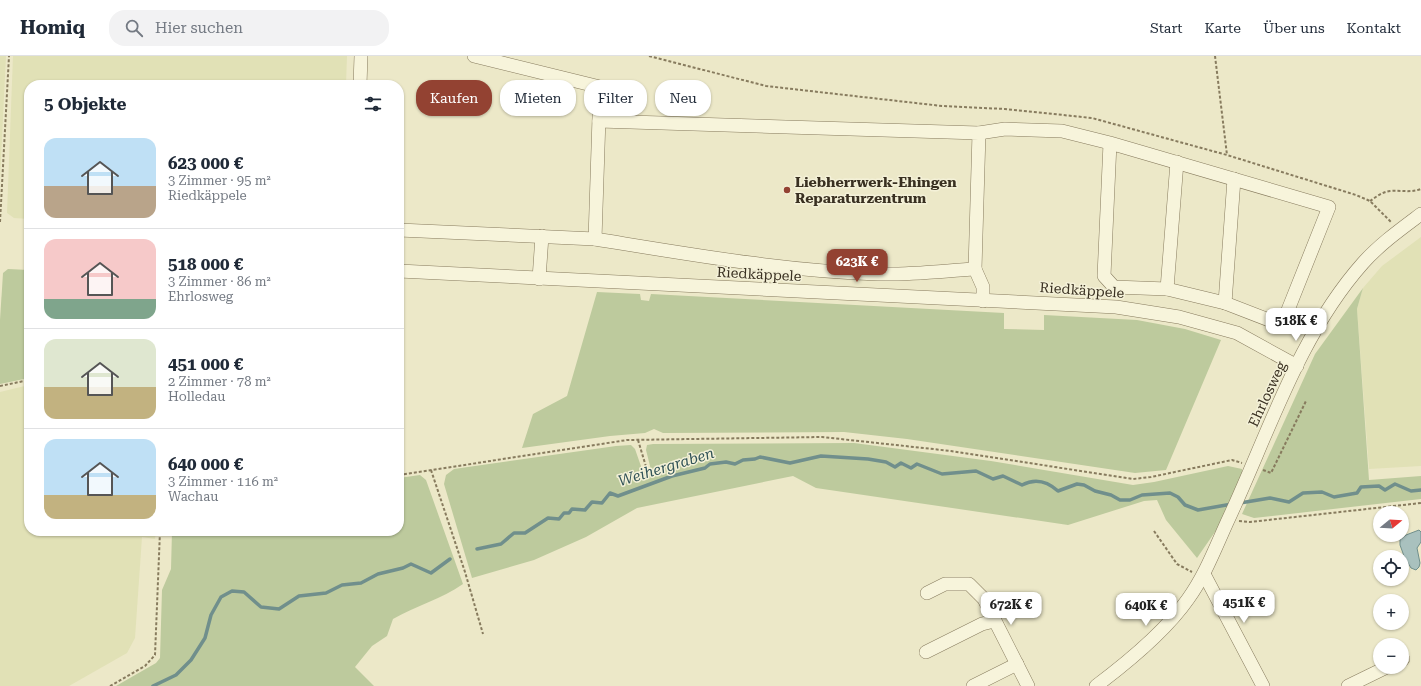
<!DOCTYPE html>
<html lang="de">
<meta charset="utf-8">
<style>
body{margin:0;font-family:"Roboto Serif",serif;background:#f2f2f3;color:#1f2937;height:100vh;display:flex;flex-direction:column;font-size:15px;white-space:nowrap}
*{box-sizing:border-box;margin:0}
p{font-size:13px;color:#747a83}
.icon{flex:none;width:22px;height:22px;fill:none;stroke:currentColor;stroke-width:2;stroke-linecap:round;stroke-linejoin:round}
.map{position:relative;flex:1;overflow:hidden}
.details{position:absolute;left:24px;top:24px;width:380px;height:456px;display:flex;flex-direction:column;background:#fff;border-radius:16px;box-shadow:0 1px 3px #0004}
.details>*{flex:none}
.top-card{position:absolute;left:416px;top:24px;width:380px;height:36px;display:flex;gap:8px}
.needle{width:26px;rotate:72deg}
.buttons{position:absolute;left:1373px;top:450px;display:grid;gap:8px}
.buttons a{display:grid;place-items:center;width:36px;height:36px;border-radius:50%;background:#fff;box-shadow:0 1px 3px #0004;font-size:20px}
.price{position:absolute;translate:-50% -34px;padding:0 9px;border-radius:8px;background:#fff;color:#222;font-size:13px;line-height:26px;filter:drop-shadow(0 1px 2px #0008)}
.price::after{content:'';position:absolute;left:50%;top:24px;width:12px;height:9px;margin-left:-6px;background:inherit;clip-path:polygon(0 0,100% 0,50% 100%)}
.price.selected{background:#934232;color:#fff}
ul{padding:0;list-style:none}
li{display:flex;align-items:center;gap:12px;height:100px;padding:0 20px}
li+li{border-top:1px solid #e0e1e3}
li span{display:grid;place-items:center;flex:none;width:112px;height:80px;border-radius:12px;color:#555}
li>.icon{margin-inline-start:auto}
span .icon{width:48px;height:48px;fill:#fffc;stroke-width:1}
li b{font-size:17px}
h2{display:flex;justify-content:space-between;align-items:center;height:48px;padding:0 20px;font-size:17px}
.pill{padding:0 14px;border-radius:16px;background:#fff;box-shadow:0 1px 3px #0004;font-size:14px;line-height:36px}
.pill.selected{background:#934232;color:#fff}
header{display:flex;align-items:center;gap:24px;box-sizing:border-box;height:56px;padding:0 20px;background:#fff;border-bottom:1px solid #e0e1e3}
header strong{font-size:19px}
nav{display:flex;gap:22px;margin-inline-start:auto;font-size:14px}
.search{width:280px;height:36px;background:#f2f2f3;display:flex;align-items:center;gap:10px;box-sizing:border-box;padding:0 14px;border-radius:16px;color:#747a83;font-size:15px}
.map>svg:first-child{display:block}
</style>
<header>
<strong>Homiq</strong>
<div class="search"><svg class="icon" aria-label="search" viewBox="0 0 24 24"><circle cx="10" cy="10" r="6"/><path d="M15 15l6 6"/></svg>Hier suchen</div>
<nav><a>Start</a><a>Karte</a><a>Über uns</a><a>Kontakt</a></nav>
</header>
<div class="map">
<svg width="1421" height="630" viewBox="0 0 1421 630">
<rect width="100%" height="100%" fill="#ece8c8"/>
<g fill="#e1e1b6">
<polygon points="0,0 6,0 0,123"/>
<polygon points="13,0 347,0 346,29 29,29 29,163 14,162 7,157"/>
<polygon points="1421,181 1421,410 1369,413 1357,253 1363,232 1382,210"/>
<polygon points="29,329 29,475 156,475 155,483 142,481 135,582 127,597 69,630 0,630 0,336"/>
</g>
<g fill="#bdca9d">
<polygon points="8,213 29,214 29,322 0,328 0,264 3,217"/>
<polygon points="1363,232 1357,253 1369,424 1421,420 1421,443 1254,462 1242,458 1315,298"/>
<polygon points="597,236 640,238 641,244 649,245 651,238 1004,257 1004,273 1044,274 1044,259 1137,264 1185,273 1221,284 1166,414 1135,417 907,383 844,376 663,377 654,373 645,377 610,380 522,392 533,358 567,340"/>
<polygon points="854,387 991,405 1133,429 1154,426 1228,410 1242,413 1242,418 1217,473 1197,502 1166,464 1157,444 1144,445 1068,469 816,432 793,420 637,452 586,481 534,504 472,522 444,428 446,419 454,413 616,390 631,389 635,393 643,416 651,414 646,394 647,389 653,388"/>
<path d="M420,419l6,5 37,104c-21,15 -48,22 -70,35l-6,17 -15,10 -17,21 19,19h-258l40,-23 4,-5 2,-68 9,-21 1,-38h227v-53z"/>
</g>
<polygon fill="#a9c1be" stroke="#708f8c" points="1419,474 1421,476 1421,486 1417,492 1420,507 1419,511 1416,514 1411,512 1404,500 1400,489 1400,484 1406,479"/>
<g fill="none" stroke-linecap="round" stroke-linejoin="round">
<g stroke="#708f8c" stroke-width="3.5">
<polyline points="1240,447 1270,442 1289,446 1303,437 1322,436 1334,441 1357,437 1361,431 1379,430 1385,434 1395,428 1411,435 1421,434"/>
<path d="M477,493l24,-5 13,-11h11l23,-15 11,1 5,-6h5l3,-4 13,1 7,-8 10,1 8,-10 8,3 54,-20 33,-8 5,-4 16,-2 9,2 8,-4 12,-1 5,-2 30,6 31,-7 47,3 18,3 9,5 6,-4 10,5 6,-4 25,10 34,-3 17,8 10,-3 19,9c13,-7 25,-4 36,6l19,-7 7,1 11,6 16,4 9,5h10l12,-5 28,-2 8,4 7,8 13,5 34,-6"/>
<polyline points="153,630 176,619 191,604 205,582 211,559 221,541 232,535 244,536 261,551 279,553 299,540 326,537 342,529 361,527 378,518 403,512 411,508 431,517 450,503"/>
</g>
<g stroke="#877b5e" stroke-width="14">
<g id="minor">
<polyline points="360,29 361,0"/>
<polyline points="599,65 979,77 975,213"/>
<polyline points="979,77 1005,73 1062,75 1110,87 1329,151 1282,269 1225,247 1167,233 1114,231 1104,220 1110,87"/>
<polyline points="399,174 595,183 600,31 474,0"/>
<path d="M595,183c93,15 188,32 283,35 32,1 65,-3 97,-5l8,18v14"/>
<polyline points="399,215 1116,251 1179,261 1237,277 1297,310"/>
<polyline points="539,223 542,180"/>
<polyline points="1167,233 1177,106"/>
<polyline points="1225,247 1234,123"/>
<polyline points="1204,518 1263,630"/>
<polyline points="927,537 945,528 969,528 984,543 1028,630"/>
<polyline points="926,596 982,568 994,565"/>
<polyline points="1402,604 1403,603"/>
<polyline points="973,630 1017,608"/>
<path d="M1096,630c32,-24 69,-54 92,-87 18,-25 28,-53 41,-81 40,-86 70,-183 134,-255 17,-19 38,-34 58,-49"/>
<polyline points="1348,630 1387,611"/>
</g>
</g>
<g stroke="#877b5e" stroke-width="2" stroke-dasharray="3 2" stroke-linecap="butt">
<polyline points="649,0 766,30 942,50 1005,53 1092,62 1227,99 1356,139 1370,145 1391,166"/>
<polyline points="1215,0 1227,99"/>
<path d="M1370,145c6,-4 12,-9 20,-10 11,-1 20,2 31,-2"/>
<polyline points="0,166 9,0"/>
<polyline points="0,330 29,324"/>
<polyline points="638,384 647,414"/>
<polyline points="431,414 465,516 483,578"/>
<polyline points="1263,414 1271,417 1306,345"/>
<polyline points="399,419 627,384 822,381 951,395 1133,423 1151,421 1232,404 1242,407"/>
<polyline points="1239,465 1250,466 1421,447"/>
<polyline points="1154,475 1177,508 1192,516"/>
<polyline points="110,630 145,610 155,599 160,475"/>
</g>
<use href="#minor" stroke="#f7f4db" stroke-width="13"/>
</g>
<circle fill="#934232" stroke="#f4f1d8" stroke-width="1.5" cx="787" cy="134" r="4"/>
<g text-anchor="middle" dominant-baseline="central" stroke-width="3" stroke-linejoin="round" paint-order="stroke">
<g font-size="14" font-weight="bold" fill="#393021" stroke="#f4f1d8" text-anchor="start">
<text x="795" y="126">Liebherrwerk-Ehingen<tspan x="795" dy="16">Reparaturzentrum</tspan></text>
</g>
<g font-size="14" fill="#393021" stroke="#f4f1d8">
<text transform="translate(759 218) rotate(3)">Riedkäppele</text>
<text transform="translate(1082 234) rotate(4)">Riedkäppele</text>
<text transform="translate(1267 338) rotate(-65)">Ehrlosweg</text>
</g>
<g font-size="15" font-style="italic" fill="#315357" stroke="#f4f1d8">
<text transform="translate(666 411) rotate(-17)">Weihergraben</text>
</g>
</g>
</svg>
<div class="buttons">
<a><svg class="needle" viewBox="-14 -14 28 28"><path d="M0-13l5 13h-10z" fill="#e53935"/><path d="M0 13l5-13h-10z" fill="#747a83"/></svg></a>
<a><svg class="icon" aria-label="locate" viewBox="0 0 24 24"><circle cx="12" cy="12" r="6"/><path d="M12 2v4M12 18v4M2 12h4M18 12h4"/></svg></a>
<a>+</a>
<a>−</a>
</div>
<b class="price selected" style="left:857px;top:227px">623K €</b>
<b class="price" style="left:1296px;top:286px">518K €</b>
<b class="price" style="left:1244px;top:568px">451K €</b>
<b class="price" style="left:1011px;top:570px">672K €</b>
<b class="price" style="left:1146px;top:571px">640K €</b>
<div class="top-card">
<a class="pill selected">Kaufen</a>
<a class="pill">Mieten</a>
<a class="pill">Filter</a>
<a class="pill">Neu</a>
</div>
<section class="details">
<h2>5 Objekte<svg class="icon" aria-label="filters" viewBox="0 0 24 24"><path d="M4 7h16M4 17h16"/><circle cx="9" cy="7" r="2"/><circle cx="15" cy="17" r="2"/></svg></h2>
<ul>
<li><span style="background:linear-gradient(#bfe0f5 60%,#b9a48a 0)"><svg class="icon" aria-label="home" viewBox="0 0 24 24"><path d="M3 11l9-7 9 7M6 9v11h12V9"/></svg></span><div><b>623 000 €</b><p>3 Zimmer · 95 m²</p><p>Riedkäppele</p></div></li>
<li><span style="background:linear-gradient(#f6c9c9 75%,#7fa58c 0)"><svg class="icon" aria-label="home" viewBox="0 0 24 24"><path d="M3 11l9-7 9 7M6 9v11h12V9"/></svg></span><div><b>518 000 €</b><p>3 Zimmer · 86 m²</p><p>Ehrlosweg</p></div></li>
<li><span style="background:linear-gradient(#dfe7d0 60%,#c2b280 0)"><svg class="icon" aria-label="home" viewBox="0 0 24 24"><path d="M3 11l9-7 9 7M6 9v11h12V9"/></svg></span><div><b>451 000 €</b><p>2 Zimmer · 78 m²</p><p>Holledau</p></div></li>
<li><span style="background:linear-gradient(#bfe0f5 70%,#c2b280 0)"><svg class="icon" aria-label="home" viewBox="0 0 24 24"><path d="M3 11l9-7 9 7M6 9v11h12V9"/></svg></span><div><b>640 000 €</b><p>3 Zimmer · 116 m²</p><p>Wachau</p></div></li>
</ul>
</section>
</div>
